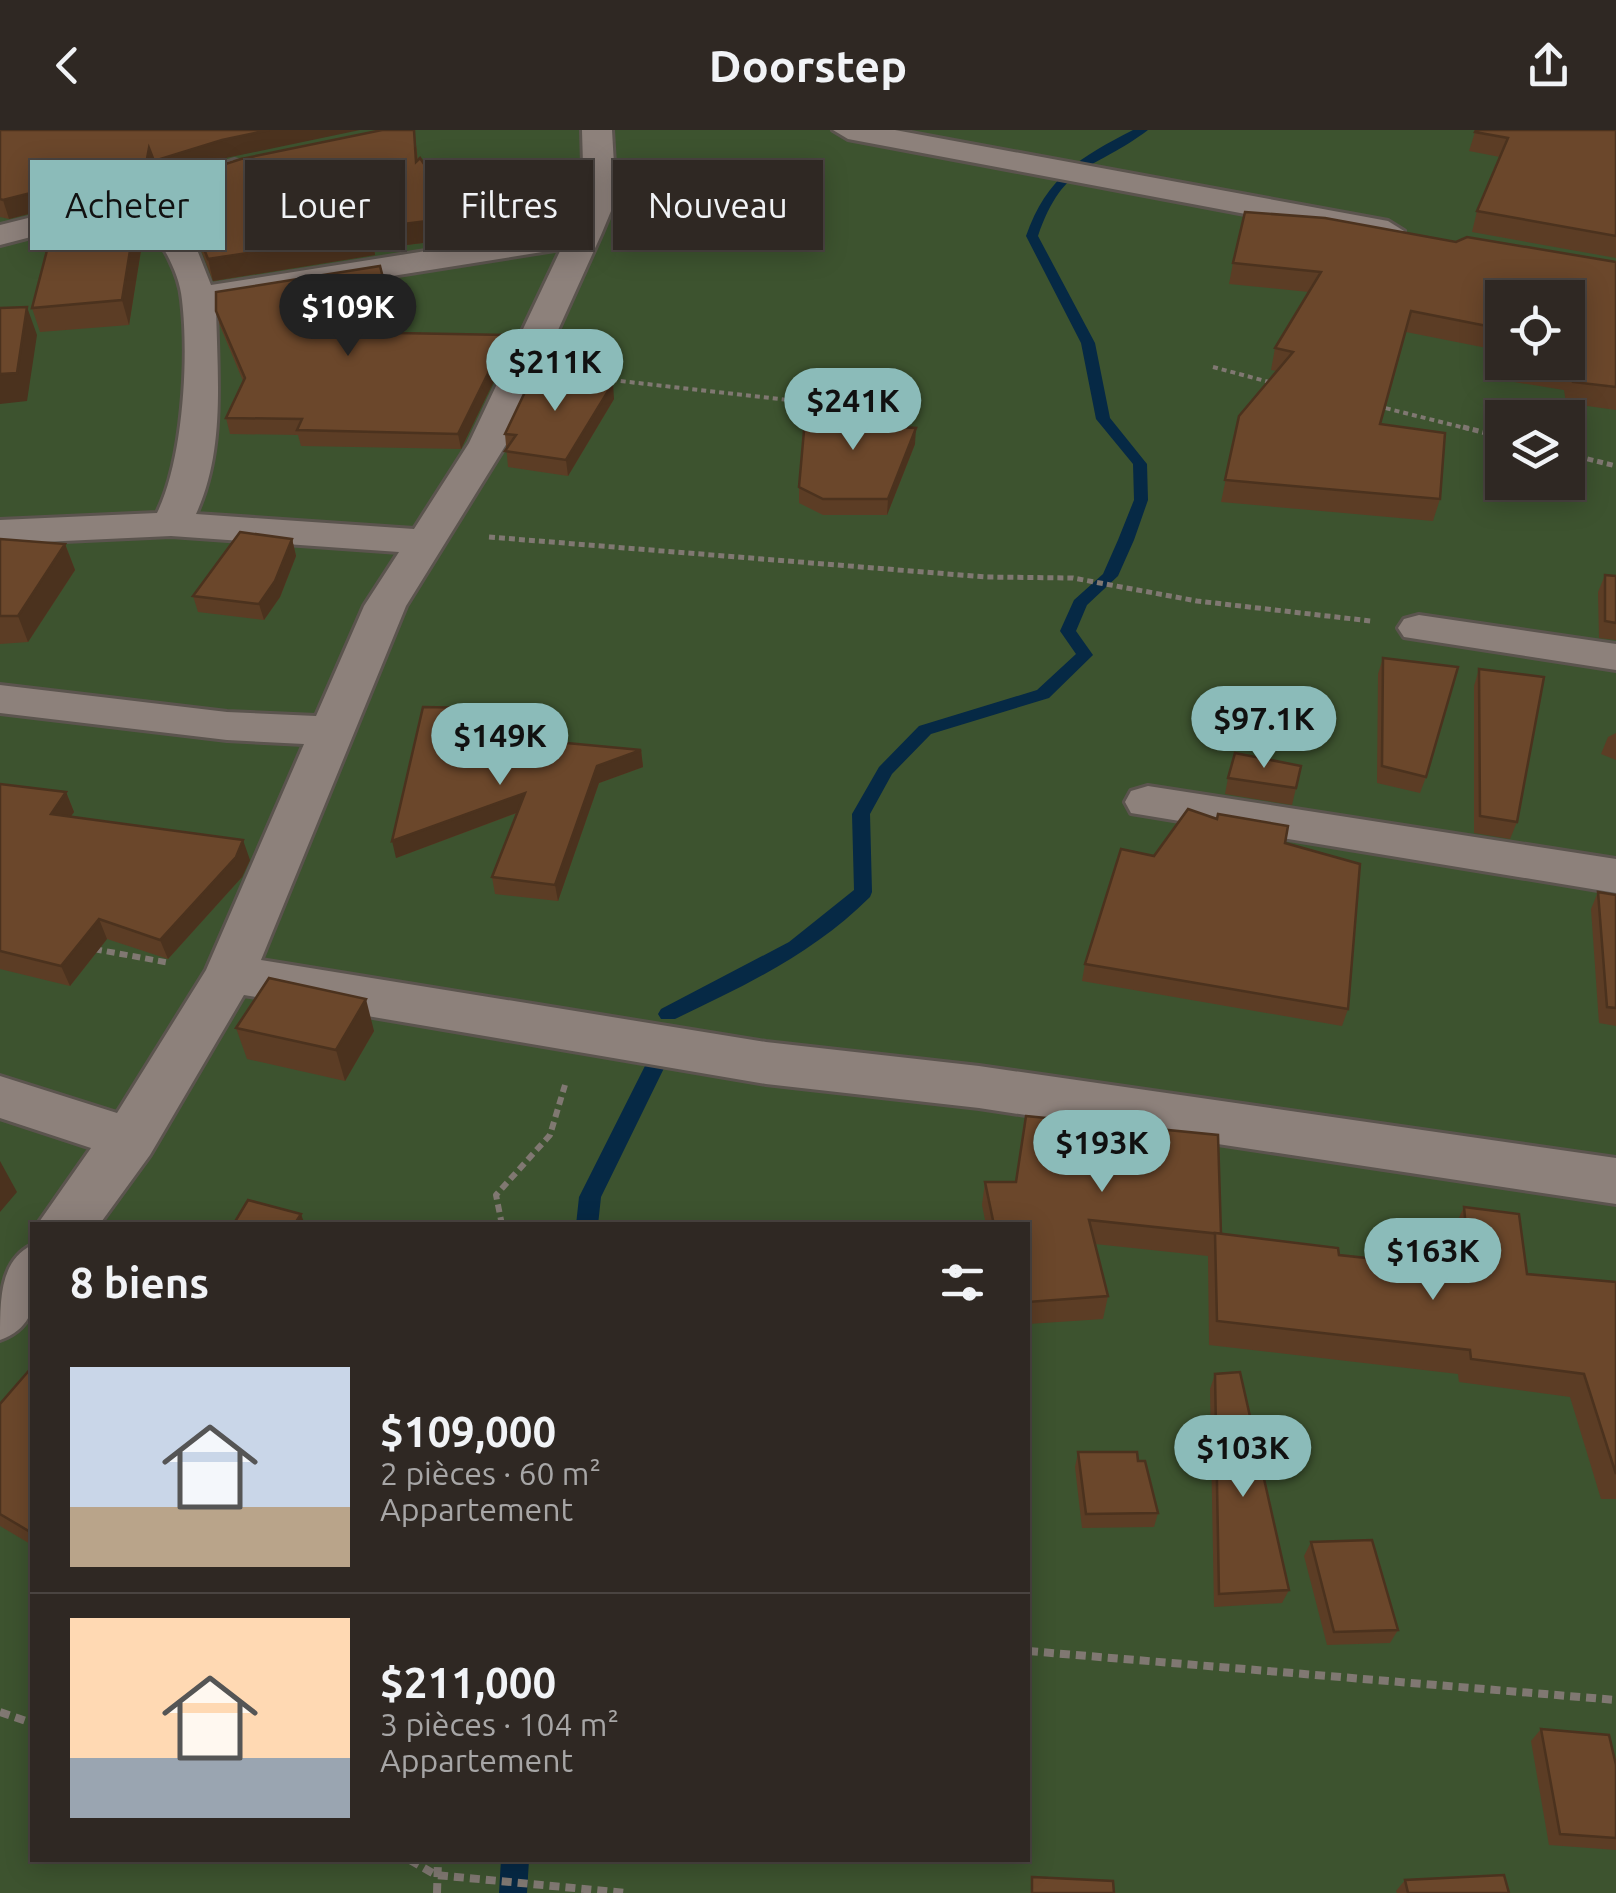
<!DOCTYPE html>
<html lang="fr">
<meta charset="utf-8">
<style>
body{margin:0;font-family:Ubuntu,sans-serif;background:#3b3430;color:#f1f3f6;height:100vh;display:flex;flex-direction:column;font-size:38px;white-space:nowrap}
*{box-sizing:border-box;margin:0}
p{font-size:32px;color:#a7a6a6}
.icon{flex:none;width:55px;height:55px;fill:none;stroke:currentColor;stroke-width:2;stroke-linecap:round;stroke-linejoin:round}
.map{position:relative;flex:1;overflow:hidden}
.details{position:absolute;left:30px;top:1092px;width:1000px;height:640px;display:flex;flex-direction:column;background:#2f2823;border-radius:0px;box-shadow:0 5px 25px #0003,0 0 0 2px #4a4441}
.details>*{flex:none}
.guide{position:absolute;left:30px;top:30px;width:1000px;height:90px;display:flex;gap:20px}
.controls{position:absolute;left:1485px;top:150px;display:grid;gap:20px}
.controls a{display:grid;place-items:center;width:100px;height:100px;border-radius:0px;background:#2f2823;box-shadow:0 5px 25px #0003,0 0 0 2px #4a4441;font-size:50px}
.price{position:absolute;translate:-50% -85px;padding:0 22px;border-radius:35px;background:#8bbbb9;color:#111;font-size:32px;line-height:65px;filter:drop-shadow(0 2px 5px #0008)}
.price::after{content:'';position:absolute;left:50%;top:60px;width:30px;height:22px;margin-left:-15px;background:inherit;clip-path:polygon(0 0,100% 0,50% 100%)}
.price.selected{background:#222;color:#fff}
ul{padding:0;list-style:none}
li{display:flex;align-items:center;gap:30px;height:250px;padding:0 40px}
li+li{border-top:2px solid #4a4441}
li span{display:grid;place-items:center;flex:none;width:280px;height:200px;border-radius:0px;color:#555}
li>.icon{margin-inline-start:auto}
span .icon{width:120px;height:120px;fill:#fffc;stroke-width:1}
li b{font-size:42px}
h2{display:flex;justify-content:space-between;align-items:center;height:120px;padding:0 40px;font-size:42px}
.chip{padding:0 35px;border-radius:0px;background:#2f2823;box-shadow:0 5px 25px #0003,0 0 0 2px #4a4441;font-size:35px;line-height:90px}
.chip.selected{background:#8bbbb9;color:#111}
header{display:flex;justify-content:space-between;align-items:center;height:130px;padding:0 40px;background:#2f2823;font-size:45px;font-weight:600}
.map>svg:first-child{display:block}
</style>
<header><svg class="icon" aria-label="back" viewBox="0 0 24 24"><path d="M15 5l-7 7 7 7"/></svg>Doorstep<svg class="icon" aria-label="share" viewBox="0 0 24 24"><path d="M12 15V3M7 8l5-5 5 5M5 13v7h14v-7"/></svg></header>
<div class="map">
<svg width="1616" height="1763" viewBox="0 0 1616 1763">
<rect width="100%" height="100%" fill="#3f352f"/>
<path fill="#3d532f" fill-rule="evenodd" d="M0,0h1616v1763h-1616zM1502,168h66v64h-66zM1502,288h66v64h-66zM32,1095h996v635h-996z"/>
<g fill="none" stroke-linecap="round" stroke-linejoin="round">
<g fill="#062945" fill-rule="evenodd">
<path d="M1133,0h15c-54,41 -84,31 -110,106l57,107 15,75 37,46 1,36 -14,40 -16,36 -31,29 -11,26 17,24 -44,43 -118,36 -39,40 -22,40 2,78 -2,5c-56,56 -124,88 -195,122h-14l-3,-5 3,-5 128,-67 65,-52 -2,-76 27,-47 40,-41 118,-36 39,-36 -16,-23 14,-31 29,-26 15,-34 16,-40 -1,-36 -37,-45 -15,-76 -55,-107c21,-59 54,-79 107,-106z"/>
<polygon points="658,922 665,924 668,930 601,1067 598,1095 576,1095 579,1067 651,924"/>
<polygon points="501,1730 529,1730 527,1763 499,1763"/>
</g>
<g stroke="#5b544e" stroke-width="6">
<g id="minor">
<path d="M582,0h30l4,69 -15,36 -94,208 -101,163 -145,354 505,82 213,24 637,92v46l-637,-96 -213,-24 -522,-89 -94,160 -51,70h-62l54,-77 -91,-30v-42l117,37 89,-143 98,-226 -77,-4 -227,-27v-28l227,27 89,4 48,-110 35,-54 -228,-16 -171,8v-24l157,-7c26,-53 32,-154 25,-213 -3,-33 -26,-64 -43,-91l-139,36v-20l136,-34 98,-31 11,3 4,6 -4,6 -80,27 31,45 15,38 360,-57 13,-29zM561,119l-92,194 -55,86 -218,-15c30,-65 21,-140 20,-210z"/>
<polygon points="833,0 895,0 1388,91 1404,101 1388,111 848,9"/>
<polygon points="1419,485 1616,514 1616,540 1404,507 1398,498 1404,489"/>
<polygon points="1148,656 1616,729 1616,763 1131,683 1125,672 1131,661"/>
<path d="M32,1115c3,41 12,79 -32,95 0,-42 0,-79 32,-95z"/>
</g>
</g>
<g stroke="#807872" stroke-width="4" stroke-dasharray="5 4" stroke-linecap="butt">
<polyline points="1213,237 1273,253"/>
<polyline points="576,246 876,280"/>
<polyline points="1377,276 1473,300"/>
</g>
<g stroke="#807872" stroke-width="5" stroke-dasharray="6 4" stroke-linecap="butt">
<polyline points="1463,297 1502,307"/>
<polyline points="1568,324 1616,336"/>
<polyline points="489,407 986,447 1073,448 1197,471 1371,491"/>
</g>
<g stroke="#807872" stroke-width="6" stroke-dasharray="8 5" stroke-linecap="butt">
<polyline points="94,819 170,833"/>
<polyline points="502,1095 496,1065 550,1005 565,955"/>
</g>
<g stroke="#807872" stroke-width="8" stroke-dasharray="10 6" stroke-linecap="butt">
<polyline points="1028,1521 1616,1570"/>
<polyline points="0,1582 32,1593"/>
<polyline points="410,1730 436,1745 627,1763"/>
<polyline points="437,1763 438,1730"/>
</g>
<use href="#minor" fill="#8d817b" fill-rule="evenodd"/>
</g>
<g fill="#5c3d25">
<polygon points="0,0 226,28 159,50 154,36 151,52 9,89 0,87"/>
<polygon points="414,0 418,30 460,87 463,108 374,119 375,125 213,151 199,115 171,74 166,53"/>
<polygon points="1616,0 1616,128 1472,102 1477,81 1500,27 1469,21 1475,2"/>
<polygon points="145,95 129,195 40,202 32,178"/>
<polygon points="1456,112 1616,132 1616,280 1566,273 1564,260 1514,252 1517,232 1568,232 1502,168 1502,221 1406,202 1381,294 1440,369 1433,391 1221,372 1239,286 1277,241 1271,240 1275,218 1309,162 1229,154 1233,133"/>
<polygon points="216,181 397,203 509,220 461,319 301,316 298,305 230,304 226,288 243,251 220,196"/>
<polygon points="614,269 568,346 508,337 505,304"/>
<polygon points="906,298 915,314 887,385 823,385 799,373 799,357"/>
<polygon points="0,409 65,414 75,440 28,512 0,514"/>
<polygon points="292,409 296,426 280,467 264,490 198,482 193,466"/>
<polygon points="1605,445 1616,446 1616,510 1599,508 1598,462"/>
<polygon points="1383,528 1426,647 1420,663 1377,653 1378,544"/>
<polygon points="1479,539 1517,692 1510,709 1474,703 1474,556"/>
<polygon points="480,595 478,605 641,620 643,637 599,653 558,771 495,764 492,747 517,683 396,728"/>
<polygon points="1616,603 1616,630 1601,624 1608,607"/>
<polygon points="1228,648 1296,658 1292,675 1225,664"/>
<polygon points="0,654 66,662 74,682 70,687 250,730 242,747 168,829 107,809 70,856 0,839"/>
<polygon points="1285,713 1348,879 1342,896 1082,851 1085,834 1154,726"/>
<polygon points="1598,762 1616,765 1616,896 1599,893 1591,779"/>
<polygon points="236,898 374,901 345,951 247,929"/>
<polygon points="985,1052 1221,1104 1339,1125 1456,1137 1452,1102 1464,1077 1527,1144 1616,1152 1616,1369 1601,1369 1570,1267 1459,1252 1458,1244 1209,1215 1208,1126 1095,1114 1108,1166 1103,1189 1028,1194 1028,1095 986,1095 982,1075"/>
<polygon points="32,1237 32,1415 0,1396 0,1274"/>
<polygon points="1215,1244 1289,1460 1282,1473 1214,1477 1210,1259"/>
<polygon points="1078,1322 1138,1331 1158,1383 1154,1397 1082,1398 1075,1337"/>
<polygon points="1311,1412 1398,1500 1390,1513 1327,1515 1304,1426"/>
<polygon points="1541,1599 1616,1635 1616,1720 1549,1715 1531,1611"/>
<polygon points="1405,1750 1509,1763 1397,1763 1396,1761"/>
</g>
<g fill="#4b321e">
<polygon points="269,0 360,0 226,28 159,50 154,31 222,10"/>
<polygon points="149,18 154,36 151,52 9,89 3,70"/>
<polygon points="138,71 145,95 129,195 122,170"/>
<polygon points="460,87 463,108 374,119 375,125 213,151 208,129 370,98"/>
<polygon points="27,177 37,205 27,271 0,274 0,244"/>
<polygon points="507,205 509,220 461,319 458,304"/>
<polygon points="613,253 614,269 568,346 566,330"/>
<polygon points="908,281 907,297 898,313 899,297"/>
<polygon points="916,298 915,314 887,385 888,369"/>
<polygon points="292,409 296,426 280,467 264,490 259,474"/>
<polygon points="65,414 75,440 28,512 18,486"/>
<polygon points="477,578 480,595 474,620 471,604"/>
<polygon points="641,620 643,637 599,653 558,771 555,755 597,636"/>
<polygon points="66,662 74,682 59,704 51,684"/>
<polygon points="525,663 527,679 396,728 392,711"/>
<polygon points="243,710 250,730 242,747 168,829 160,810"/>
<polygon points="99,789 107,809 70,856 61,836"/>
<polygon points="366,869 374,901 345,951 336,920"/>
<polygon points="0,1031 17,1062 0,1082"/>
<polygon points="301,1084 305,1095 294,1095"/>
</g>
<g fill="#6b472b" stroke="#4b321e" stroke-width="2.5">
<polygon points="0,0 269,0 222,10 154,31 149,18 146,34 3,70 0,69"/>
<polygon points="382,0 414,0 416,32 420,28 460,87 370,98 372,104 208,129 194,94 166,53 241,29"/>
<polygon points="1476,0 1616,0 1616,106 1477,81 1508,8 1475,2"/>
<polygon points="131,60 138,71 122,170 32,178 58,78"/>
<polygon points="1245,82 1325,88 1456,112 1467,107 1616,132 1616,257 1573,252 1572,239 1531,232 1568,232 1568,168 1502,168 1502,199 1411,181 1380,294 1445,303 1440,369 1225,350 1239,286 1293,222 1275,218 1321,142 1233,133"/>
<polygon points="380,136 397,203 507,205 458,304 297,300 302,289 226,288 245,248 216,181 216,162"/>
<polygon points="27,177 17,243 0,244 0,178"/>
<polygon points="535,241 613,253 566,330 505,321 516,305 505,304"/>
<polygon points="806,278 908,281 899,297 916,298 888,369 823,369 799,357"/>
<polygon points="240,402 292,409 275,451 259,474 193,466"/>
<polygon points="0,409 65,414 18,486 0,486"/>
<polygon points="1605,445 1616,446 1616,493 1605,491"/>
<polygon points="1383,528 1458,537 1426,647 1382,636"/>
<polygon points="1479,539 1544,547 1517,692 1480,686"/>
<polygon points="423,577 477,578 471,604 641,620 597,636 555,755 492,747 525,663 392,711"/>
<polygon points="1235,623 1301,636 1296,658 1228,648"/>
<polygon points="0,654 66,662 51,684 243,710 236,727 160,810 99,789 61,836 0,821"/>
<polygon points="1188,679 1217,689 1218,684 1288,696 1285,713 1360,734 1348,879 1085,834 1121,719 1154,726"/>
<polygon points="1598,762 1616,765 1616,878 1607,877"/>
<polygon points="269,848 366,869 336,920 236,898"/>
<polygon points="1026,986 1218,1005 1221,1104 1089,1090 1108,1166 1028,1172 1028,1095 994,1095 985,1052 1016,1052"/>
<polygon points="248,1070 301,1084 294,1095 233,1095"/>
<polygon points="1464,1077 1519,1084 1527,1144 1616,1152 1616,1344 1584,1244 1471,1229 1470,1220 1217,1191 1215,1103 1338,1118 1339,1125 1470,1139"/>
<polygon points="32,1237 32,1403 0,1384 0,1274"/>
<polygon points="1240,1242 1289,1460 1219,1464 1215,1244"/>
<polygon points="1078,1322 1137,1322 1138,1331 1145,1331 1158,1383 1086,1384"/>
<polygon points="1372,1410 1398,1500 1334,1502 1311,1412"/>
<polygon points="1541,1599 1609,1605 1616,1635 1616,1708 1560,1704"/>
<polygon points="1504,1745 1509,1763 1408,1763 1405,1750"/>
<polygon points="1032,1747 1113,1751 1114,1763 1032,1763"/>
</g>
</svg>
<div class="controls">
<a><svg class="icon" aria-label="locate" viewBox="0 0 24 24"><circle cx="12" cy="12" r="6"/><path d="M12 2v4M12 18v4M2 12h4M18 12h4"/></svg></a>
<a><svg class="icon" aria-label="layers" viewBox="0 0 24 24"><path d="M12 4l9 5-9 5-9-5zM3 14l9 5 9-5"/></svg></a>
</div>
<b class="price selected" style="left:348px;top:229px">$109K</b>
<b class="price" style="left:555px;top:284px">$211K</b>
<b class="price" style="left:853px;top:323px">$241K</b>
<b class="price" style="left:1264px;top:641px">$97.1K</b>
<b class="price" style="left:500px;top:658px">$149K</b>
<b class="price" style="left:1102px;top:1065px">$193K</b>
<b class="price" style="left:1433px;top:1173px">$163K</b>
<b class="price" style="left:1243px;top:1370px">$103K</b>
<div class="guide">
<a class="chip selected">Acheter</a>
<a class="chip">Louer</a>
<a class="chip">Filtres</a>
<a class="chip">Nouveau</a>
</div>
<section class="details">
<h2>8 biens<svg class="icon" aria-label="filters" viewBox="0 0 24 24"><path d="M4 7h16M4 17h16"/><circle cx="9" cy="7" r="2"/><circle cx="15" cy="17" r="2"/></svg></h2>
<ul>
<li><span style="background:linear-gradient(#c9d6e8 70%,#b9a48a 0)"><svg class="icon" aria-label="home" viewBox="0 0 24 24"><path d="M3 11l9-7 9 7M6 9v11h12V9"/></svg></span><div><b>$109,000</b><p>2 pièces · 60 m²</p><p>Appartement</p></div></li>
<li><span style="background:linear-gradient(#ffd9b3 70%,#9aa5b1 0)"><svg class="icon" aria-label="home" viewBox="0 0 24 24"><path d="M3 11l9-7 9 7M6 9v11h12V9"/></svg></span><div><b>$211,000</b><p>3 pièces · 104 m²</p><p>Appartement</p></div></li>
</ul>
</section>
</div>
